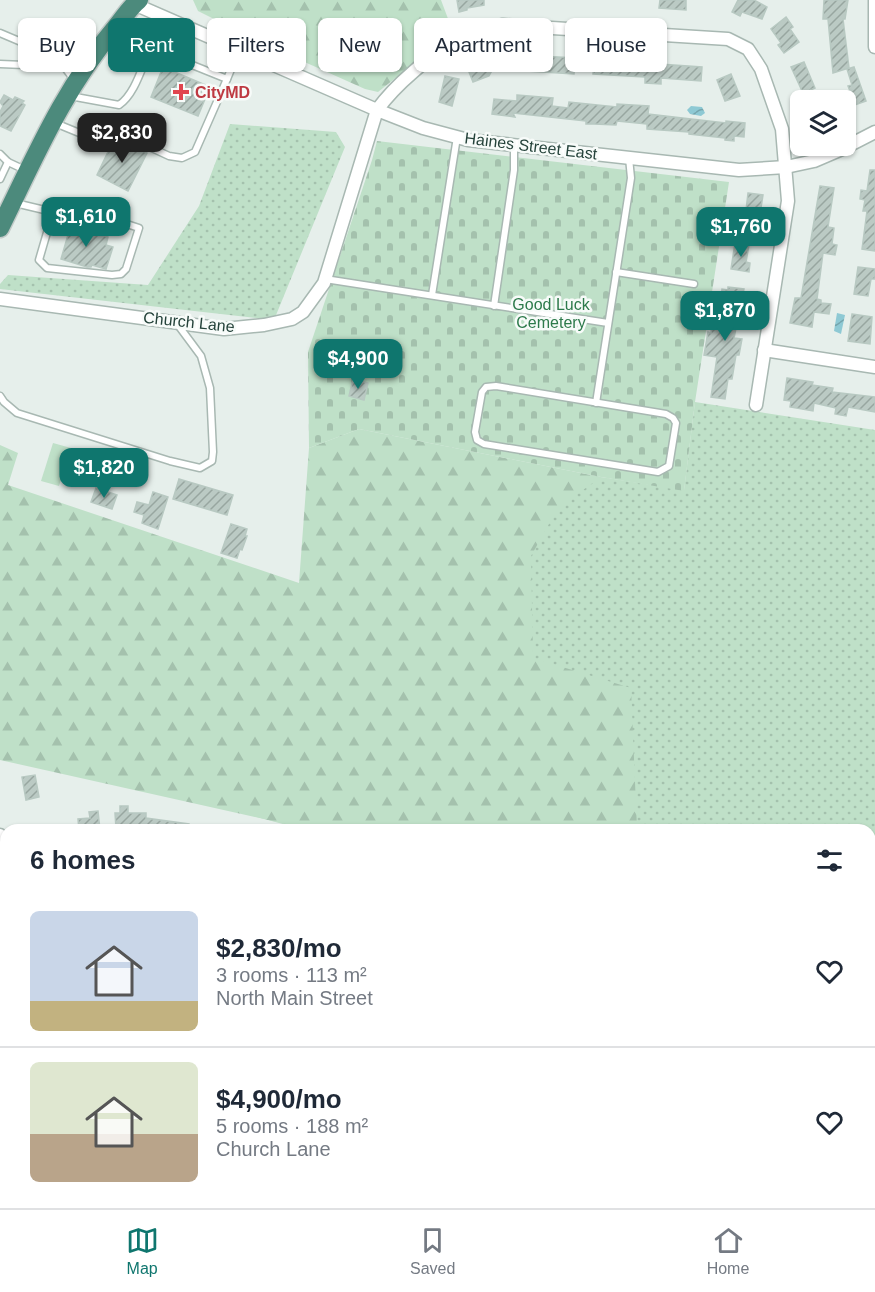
<!DOCTYPE html>
<meta charset="utf-8">
<style>
body{margin:0;font-family:Helvetica,sans-serif;background:#f2f2f3;color:#1f2937;height:100vh;display:flex;flex-direction:column;font-size:22px;white-space:nowrap}
*{box-sizing:border-box;margin:0}
p{font-size:20px;color:#747a83}
.icon{flex:none;width:33px;height:33px;fill:none;stroke:currentColor;stroke-width:2;stroke-linecap:round;stroke-linejoin:round}
.map{position:relative;flex:1;overflow:hidden}
.side{position:absolute;left:0px;top:824px;width:876px;height:386px;display:flex;flex-direction:column;background:#fff;border-radius:18px 18px 0 0;box-shadow:0 2px 4px #0004}
.side>*{flex:none}
.hud{position:absolute;left:18px;top:18px;width:840px;height:54px;display:flex;gap:12px}
.fabs{position:absolute;left:790px;top:90px;display:grid;gap:12px}
.fabs a{display:grid;place-items:center;width:66px;height:66px;border-radius:9px;background:#fff;box-shadow:0 2px 4px #0004;font-size:30px}
.price{position:absolute;translate:-50% -51px;padding:0 14px;border-radius:12px;background:#0f766e;color:#fff;font-size:20px;line-height:39px;filter:drop-shadow(0 2px 3px #0008)}
.price::after{content:'';position:absolute;left:50%;top:36px;width:18px;height:14px;margin-left:-9px;background:inherit;clip-path:polygon(0 0,100% 0,50% 100%)}
.price.active{background:#222;color:#fff}
ul{padding:0;list-style:none}
li{display:flex;align-items:center;gap:18px;height:150px;padding:0 30px}
li+li{border-top:2px solid #e0e1e3}
li span{display:grid;place-items:center;flex:none;width:168px;height:120px;border-radius:9px;color:#555}
li>.icon{margin-inline-start:auto}
span .icon{width:72px;height:72px;fill:#fffc;stroke-width:1}
li b{font-size:26px}
h2{display:flex;justify-content:space-between;align-items:center;height:72px;padding:0 30px;font-size:26px}
.pill{padding:0 21px;border-radius:9px;background:#fff;box-shadow:0 2px 4px #0004;font-size:21px;line-height:54px}
.pill.active{background:#0f766e;color:#fff}
.menu{display:flex;justify-content:space-around;align-items:center;height:84px;border-top:2px solid #e0e1e3;background:#fff;font-size:16px;color:#747a83}
.menu a{display:grid;justify-items:center;gap:3px}
.menu .active{color:#0f766e}
.map>svg:first-child{display:block}
</style>
<div class="map">
<svg width="875" height="1208" viewBox="0 0 875 1208">
<defs>
<pattern id="grass-dots" width="8" height="8" patternUnits="userSpaceOnUse" patternTransform="scale(1.5)"><rect width="8" height="8" fill="#bfe0c8"/><path d="M2 2h.1M6 6h.1" fill="none" stroke="#a4c1ad" stroke-width="1.8" stroke-linecap="round"/></pattern>
<pattern id="forest-firs" width="22" height="20" patternUnits="userSpaceOnUse" patternTransform="scale(1.5)"><rect width="22" height="20" fill="#bfe0c8"/><path d="M5 1l3.5 6h-7zM16 11l3.5 6h-7z" fill="#a4c1ad"/></pattern>
<pattern id="cemetery-stones" width="16" height="16" patternUnits="userSpaceOnUse" patternTransform="scale(1.5)"><rect width="16" height="16" fill="#bfe0c8"/><path d="M2 7V4a2 2 0 0 1 4 0v3zM10 15v-3a2 2 0 0 1 4 0v3z" fill="#a4c1ad"/></pattern>
<pattern id="water-waves" width="16" height="10" patternUnits="userSpaceOnUse" patternTransform="scale(1.5)"><rect width="16" height="10" fill="#8ec9d4"/><path d="M0 5q4-4 8 0t8 0" fill="none" stroke="#74a5ad"/></pattern>
<pattern id="building-hatch" width="6" height="6" patternUnits="userSpaceOnUse" patternTransform="scale(1.5)"><rect width="6" height="6" fill="#bbcac4"/><path d="M-1 1l2-2M0 6l6-6M5 7l2-2" fill="none" stroke="#98a6a0"/></pattern>
</defs>
<rect width="100%" height="100%" fill="#e6efeb"/>
<g fill="url(#grass-dots)">
<polygon points="230,124 336,132 345,147 274,320 0,289 0,284 8,275 148,285 199,206"/>
<polygon points="695,402 875,430 875,978 870,977 870,830 305,830 238,812 409,447 684,490"/>
</g>
<g fill="url(#forest-firs)">
<polygon points="193,0 441,0 453,32 378,92 365,89 262,43 198,11"/>
<polygon points="359,429 601,477 558,508 531,556 533,658 631,688 637,829 309,829 0,760 0,445 18,453 8,485 299,583 309,448"/>
<polygon points="649,1203 842,1203 841,1208 651,1208"/>
</g>
<polygon fill="url(#cemetery-stones)" points="377,141 729,182 695,402 684,491 601,477 359,429 309,448 308,352 372,160"/>
<polygon fill="#bfe0c8" points="53,443 71,448 59,486 41,481"/>
<g fill="url(#water-waves)">
<polygon points="691,106 702,107 705,113 701,116 690,114 687,110"/>
<polygon points="837,313 845,315 841,334 834,331"/>
<polygon points="102,464 126,471 122,483 99,475"/>
</g>
<g fill="url(#building-hatch)" stroke="#b8c9c2" stroke-width="1.5">
<polygon points="457,0 484,0 484,5 467,8 467,10 459,12"/>
<polygon points="660,0 686,0 686,10 659,8"/>
<polygon points="738,0 754,0 767,7 762,19 742,12 740,16 732,12"/>
<polygon points="824,0 848,0 845,19 843,19 849,68 833,73 828,19 823,19"/>
<polygon points="786,17 793,27 790,29 799,42 784,53 778,45 781,43 771,29"/>
<polygon points="490,52 495,65 489,76 473,82 467,67 482,61 480,55"/>
<polygon points="532,52 540,52 540,56 575,58 574,74 510,70 511,56 531,56"/>
<polygon points="635,58 645,59 645,63 702,67 701,81 661,78 661,84 645,83 645,77 593,74 594,60 635,61"/>
<polygon points="804,62 815,88 803,93 791,67"/>
<polygon points="163,67 210,87 198,116 151,97"/>
<polygon points="854,67 866,101 846,108 846,92 850,91 848,86 852,85 847,69"/>
<polygon points="731,74 740,96 725,101 717,80"/>
<polygon points="445,76 459,79 452,106 439,102"/>
<polygon points="4,95 13,100 15,97 24,101 22,103 25,105 11,131 0,126 0,112 3,106 0,102"/>
<polygon points="517,95 553,98 552,106 568,108 569,102 617,107 617,104 649,106 648,114 726,123 726,121 745,123 744,137 734,136 734,141 725,140 725,138 689,134 689,132 647,129 647,124 617,121 616,125 594,124 586,124 586,121 513,113 515,117 492,114 494,99 517,101"/>
<polygon points="115,137 147,153 128,191 97,175"/>
<polygon points="870,170 875,170 875,251 862,249 867,211 863,211 865,200 860,199 861,190 867,191"/>
<polygon points="820,186 834,188 828,227 834,228 832,244 837,245 835,255 823,253 817,299 821,300 821,303 831,304 829,314 814,312 812,327 790,323 795,298 801,298"/>
<polygon points="748,193 763,195 759,221 745,219"/>
<polygon points="72,221 86,226 85,230 108,237 106,245 113,247 106,269 92,265 91,267 87,267 61,259"/>
<polygon points="735,243 749,245 746,262 750,263 749,272 731,269"/>
<polygon points="858,267 875,269 875,279 871,279 868,296 854,294"/>
<polygon points="728,287 744,289 734,338 742,339 739,355 736,355 732,379 728,379 725,399 711,397 717,357 704,355 708,332 711,333 712,322 723,324 727,300 721,299 722,289 728,290"/>
<polygon points="852,314 872,317 870,344 848,341"/>
<polygon points="787,378 813,382 812,385 833,388 832,392 875,397 875,412 848,407 846,416 835,414 836,408 814,403 813,411 790,407 791,401 784,400"/>
<polygon points="353,379 368,383 364,400 349,396"/>
<polygon points="179,479 233,495 227,515 173,499"/>
<polygon points="96,488 117,495 112,509 91,502"/>
<polygon points="153,492 168,497 158,529 142,523 144,515 134,512 137,502 149,505"/>
<polygon points="231,524 247,529 245,536 247,536 242,550 240,549 237,558 221,553"/>
<polygon points="35,775 39,797 26,800 22,777"/>
<polygon points="120,806 128,806 128,813 146,813 146,818 189,824 189,830 116,828 115,813 120,813"/>
<polygon points="98,811 100,830 79,830 78,819 90,818 89,812"/>
</g>
<g fill="none" stroke-linecap="round" stroke-linejoin="round">
<g stroke="#a8b8b2" stroke-width="9">
<g id="service">
<polyline points="0,33 33,47 24,65 0,64"/>
<polyline points="75,81 62,64 33,47 61,53 95,48"/>
<path d="M70,96l49,9c15,-10 22,-35 29,-51l12,-2 67,27 12,-29"/>
<polyline points="55,123 94,139 102,125 169,156 182,158 195,152 227,79"/>
<polyline points="0,154 8,162 25,170"/>
<polyline points="0,179 8,162"/>
<polyline points="15,203 53,212 93,213 139,228 126,269 121,274 112,275 47,268 39,260 53,212"/>
<polyline points="616,272 694,284"/>
<polyline points="325,279 608,323"/>
<polyline points="432,295 457,137"/>
<polyline points="494,306 514,170 514,146"/>
<polygon points="496,386 666,414 673,418 676,423 669,466 658,472 484,444 477,440 475,432 482,392 486,387"/>
<polyline points="0,396 4,402 17,413 170,461 200,468 212,461 213,452 210,388 201,356 178,325"/>
<polyline points="596,403 631,178 629,158"/>
</g>
</g>
<g stroke="#a8b8b2" stroke-width="15">
<g id="minor">
<polyline points="875,0 875,47"/>
<polyline points="134,4 377,110 423,128 468,140 739,170 786,167 814,161 842,149 875,132"/>
<path d="M0,299l224,30 40,-4 28,-6 11,-7 21,-29 53,-173c11,-15 22,-26 36,-38 33,-29 46,-39 90,-47l225,14 20,10 13,20 21,60 6,72 -32,204"/>
<polyline points="764,350 875,367"/>
<polyline points="0,835 6,849"/>
<polyline points="0,910 6,907"/>
<polyline points="0,1024 6,1039"/>
<polyline points="870,1052 875,1053"/>
<polyline points="0,1199 6,1195"/>
<polyline points="418,1203 420,1208"/>
<polyline points="573,1203 576,1208"/>
</g>
</g>
<g stroke="#c2cac8" stroke-width="21">
<path id="trunk" d="M0,228c34,-69 64,-140 115,-200 8,-9 14,-20 24,-28"/>
</g>
<use href="#service" stroke="#fff" stroke-width="6"/>
<use href="#minor" stroke="#fff" stroke-width="12"/>
<use href="#trunk" stroke="#4c8a7c" stroke-width="18"/>
</g>
<path fill="#e0444e" stroke="#f7fbf9" stroke-width="2" d="M178 83h6v6h6v6h-6v6h-6v-6h-6v-6h6z"/>
<g text-anchor="middle" dominant-baseline="central" stroke-width="5" stroke-linejoin="round" paint-order="stroke">
<g font-size="16" font-weight="bold" fill="#be3a42" stroke="#f7fbf9" text-anchor="start">
<text x="195" y="92">CityMD</text>
</g>
<g font-size="16" fill="#24423a" stroke="#f7fbf9">
<text transform="translate(531 146) rotate(7)">Haines Street East</text>
<text transform="translate(189 322) rotate(6)">Church Lane</text>
</g>
<g font-size="16" fill="#2d7a4b" stroke="#f7fbf9">
<text x="551" y="304">Good Luck<tspan x="551" dy="18">Cemetery</tspan></text>
</g>
</g>
</svg>
<div class="fabs">
<a><svg class="icon" aria-label="layers" viewBox="0 0 24 24"><path d="M12 4l9 5-9 5-9-5zM3 14l9 5 9-5"/></svg></a>
</div>
<b class="price active" style="left:122px;top:164px">$2,830</b>
<b class="price" style="left:86px;top:248px">$1,610</b>
<b class="price" style="left:741px;top:258px">$1,760</b>
<b class="price" style="left:725px;top:342px">$1,870</b>
<b class="price" style="left:358px;top:390px">$4,900</b>
<b class="price" style="left:104px;top:499px">$1,820</b>
<div class="hud">
<a class="pill">Buy</a>
<a class="pill active">Rent</a>
<a class="pill">Filters</a>
<a class="pill">New</a>
<a class="pill">Apartment</a>
<a class="pill">House</a>
</div>
<section class="side">
<h2>6 homes<svg class="icon" aria-label="filters" viewBox="0 0 24 24"><path d="M4 7h16M4 17h16"/><circle cx="9" cy="7" r="2"/><circle cx="15" cy="17" r="2"/></svg></h2>
<ul>
<li><span style="background:linear-gradient(#c9d6e8 75%,#c2b280 0)"><svg class="icon" aria-label="home" viewBox="0 0 24 24"><path d="M3 11l9-7 9 7M6 9v11h12V9"/></svg></span><div><b>$2,830/mo</b><p>3 rooms · 113 m²</p><p>North Main Street</p></div><svg class="icon" aria-label="heart" viewBox="0 0 24 24"><path d="M12 20l-8-8c-3-5 5-10 8-4 3-6 11-1 8 4z"/></svg></li>
<li><span style="background:linear-gradient(#dfe7d0 60%,#b9a48a 0)"><svg class="icon" aria-label="home" viewBox="0 0 24 24"><path d="M3 11l9-7 9 7M6 9v11h12V9"/></svg></span><div><b>$4,900/mo</b><p>5 rooms · 188 m²</p><p>Church Lane</p></div><svg class="icon" aria-label="heart" viewBox="0 0 24 24"><path d="M12 20l-8-8c-3-5 5-10 8-4 3-6 11-1 8 4z"/></svg></li>
</ul>
</section>
</div>
<nav class="menu">
<a class="active"><svg class="icon" aria-label="map" viewBox="0 0 24 24"><path d="M3 6l6-2 6 2 6-2v14l-6 2-6-2-6 2zM9 4v14M15 6v14"/></svg>Map</a>
<a><svg class="icon" aria-label="saved" viewBox="0 0 24 24"><path d="M7 4h10v16l-5-4-5 4z"/></svg>Saved</a>
<a><svg class="icon" aria-label="home" viewBox="0 0 24 24"><path d="M3 11l9-7 9 7M6 9v11h12V9"/></svg>Home</a>
</nav>
